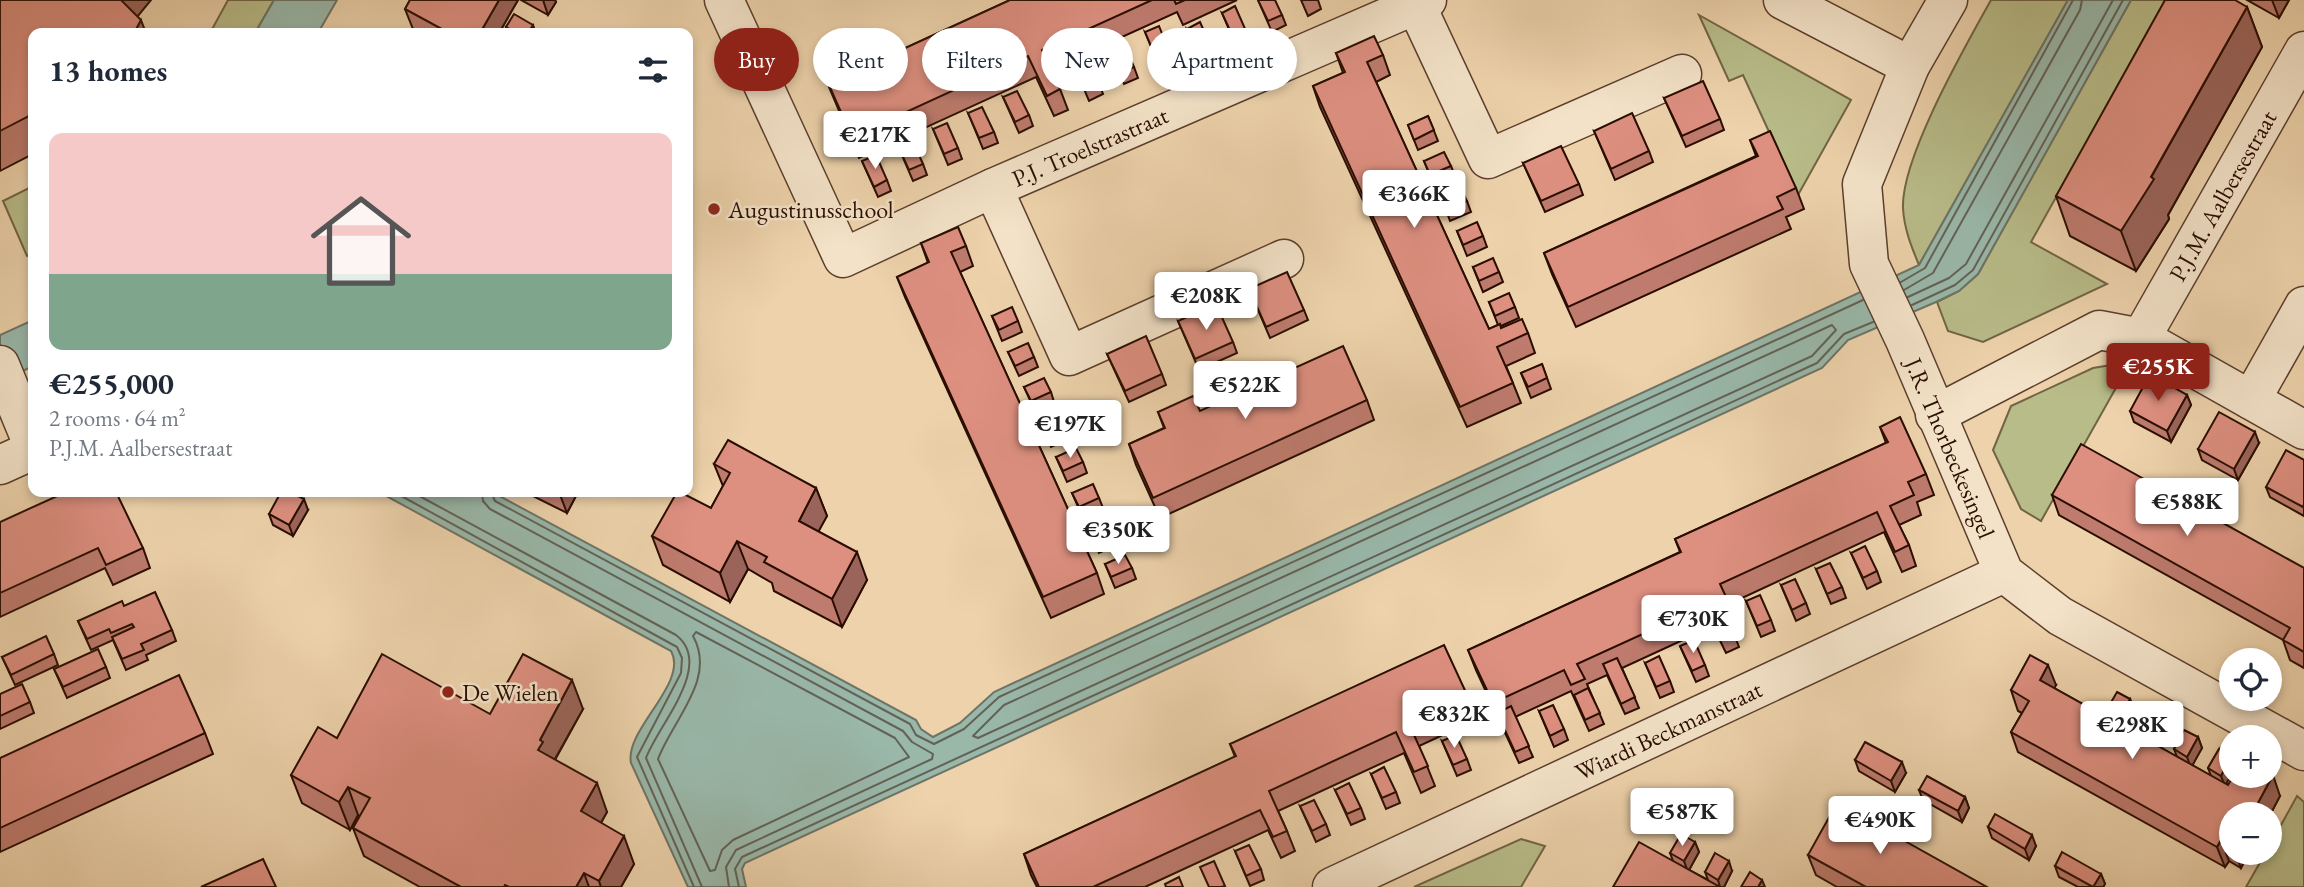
<!DOCTYPE html>
<meta charset="utf-8">
<style>
body{margin:0;font-family:"EB Garamond",serif;background:#f2f2f3;color:#1f2937;height:100vh;display:flex;flex-direction:column;font-size:26px;white-space:nowrap}
*{box-sizing:border-box;margin:0}
p{font-size:23px;color:#747a83}
.icon{flex:none;width:38px;height:38px;fill:none;stroke:currentColor;stroke-width:2;stroke-linecap:round;stroke-linejoin:round}
.map{position:relative;flex:1;overflow:hidden}
.drawer{position:absolute;left:28px;top:28px;width:665px;height:469px;display:flex;flex-direction:column;background:#fff;border-radius:14px;box-shadow:0 4px 10px #0003}
.drawer>*{flex:none}
.guide{position:absolute;left:714px;top:28px;width:665px;height:63px;display:flex;gap:14px}
.buttons{position:absolute;left:2219px;top:648px;display:grid;gap:14px}
.buttons a{display:grid;place-items:center;width:63px;height:63px;border-radius:50%;background:#fff;box-shadow:0 4px 10px #0003;font-size:35px}
.price{position:absolute;translate:-50% -60px;padding:0 16px;border-radius:7px;background:#fff;color:#222;font-size:23px;line-height:46px;filter:drop-shadow(0 2px 4px #0008)}
.price::after{content:'';position:absolute;left:50%;top:42px;width:21px;height:16px;margin-left:-10px;background:inherit;clip-path:polygon(0 0,100% 0,50% 100%)}
.price.current{background:#8f2418;color:#fff}
ul{padding:0;list-style:none}
li{display:grid;align-content:center;gap:14px;height:371px;padding:0 21px}
li span{display:grid;place-items:center;height:217px;border-radius:14px;color:#555}
li>.icon{margin-inline-start:auto}
span .icon{width:126px;height:126px;fill:#fffc;stroke-width:1}
li b{font-size:30px}
h2{display:flex;justify-content:space-between;align-items:center;height:84px;padding:0 21px;font-size:30px}
.tag{padding:0 24px;border-radius:32px;background:#fff;box-shadow:0 4px 10px #0003;font-size:24px;line-height:63px}
.tag.current{background:#8f2418;color:#fff}
.map>svg:first-child{display:block}
</style>
<div class="map">
<svg width="2304" height="887" viewBox="0 0 2304 887">
<rect width="100%" height="100%" fill="#edd2ab"/>
<filter id="stains"><feTurbulence type="fractalNoise" baseFrequency=".00286" numOctaves="4"/><feColorMatrix values="0 0 0 0 .2 0 0 0 0 .09 0 0 0 0 .02 0 0 0 .5 -.17"/></filter>
<radialGradient id="worn" r=".72"><stop offset=".6" stop-color="#630" stop-opacity="0"/><stop offset="1" stop-color="#630" stop-opacity=".3"/></radialGradient>
<g fill="#b8bc89" stroke="#716445" stroke-width="2">
<polygon points="228,0 274,0 255,33 210,33"/>
<path d="M1991,0h77l-149,265c-8,-19 -15,-37 -16,-57 -2,-50 62,-161 88,-208z"/>
<polygon points="2131,0 2180,0 2074,165 2031,242 2107,284 1983,342 1948,331 1937,302 1959,291 1978,274"/>
<polygon points="1699,15 1851,100 1798,195 1743,75 1729,81"/>
<polygon points="33,186 33,253 27,256 3,201"/>
<polygon points="2111,365 2126,370 2041,521 2021,509 1993,450 2011,406 2093,368"/>
<polygon points="2297,796 2304,802 2304,887 2246,887 2266,852 2270,852 2270,845"/>
<polygon points="1521,839 1545,846 1521,887 1414,887"/>
</g>
<g fill="#99b8aa" stroke="#6d7466" stroke-width="2">
<polygon points="274,0 337,0 318,33 255,33"/>
<path d="M2068,0h63l-153,274 -19,17 -23,11 -88,38 -26,28 -1077,495 -3,6 4,18h-58l-57,-124c-7,-33 58,-80 40,-112l-292,-159h113l424,228 5,9 12,8 27,-14 34,-31 925,-427z"/>
<polygon points="33,320 33,366 0,382 0,335"/>
</g>
<g fill="none" stroke-linecap="round" stroke-linejoin="round">
<g stroke="#626256" stroke-width="2">
<polyline points="1901,282 1925,268 2073,0"/>
<polyline points="1904,290 1933,273 2080,10 2082,0"/>
<polyline points="1908,297 1949,278 1966,264 2113,0"/>
<polyline points="1912,305 1955,285 1973,270 2123,0"/>
<polygon points="1832,325 1836,330 1812,356 978,738 973,736 1004,705"/>
<polyline points="394,492 677,647 682,658 681,673 637,757 694,887"/>
<path d="M412,492l264,143c39,30 -18,90 -30,123l56,129"/>
<polyline points="482,492 483,501 490,509 903,731 912,742 933,754 932,759 736,850 726,867 729,887"/>
<polyline points="491,492 495,501 910,724 916,735 934,744 964,729 999,697 1863,300"/>
<path d="M696,632l199,106 14,19 -176,83 -11,10 -7,20 -5,1 -52,-112c15,-40 59,-80 35,-123z"/>
<polyline points="739,887 735,869 742,857 1817,363 1844,334 1873,322"/>
</g>
<g stroke="#5b3e2c" stroke-width="41">
<g id="street">
<path id="s1" d="M724,0l119,258 150,-70 434,-188"/>
<polyline points="1783,0 1910,66"/>
<path id="s2" d="M1948,0l-38,66 -48,118 7,80 36,76 99,233 56,43 244,135"/>
<polyline points="1416,5 1488,159 1682,74"/>
<polyline points="993,188 1069,356 1284,259"/>
<path id="s3" d="M2141,338l163,-287"/>
<polyline points="0,365 33,445"/>
<polyline points="2251,400 2304,306"/>
<polyline points="1935,415 2099,330 2141,338 2304,430"/>
<polyline points="0,465 33,450"/>
<path id="s4" d="M1332,887l672,-314"/>
</g>
</g>
<use href="#street" stroke="#f3e2c8" stroke-width="38"/>
</g>
<g fill="#be7b6e" stroke="#2a0d01" stroke-width="2">
<polygon points="0,0 33,33 33,154 0,171"/>
<polygon points="410,0 518,0 499,33 420,33 413,29 405,9"/>
<polygon points="521,0 555,0 556,2 548,15"/>
<polygon points="1010,0 1237,0 1183,25 1177,12 1051,69 1060,89 1068,110 1054,116 1036,77 859,158 829,87 821,67 899,51"/>
<polygon points="1258,0 1282,15 1286,25 1272,32"/>
<polygon points="1301,0 1318,0 1321,9 1308,16"/>
<polygon points="2247,0 2289,0 2279,18"/>
<polygon points="2247,7 2262,47 2168,215 2169,219 2136,271 2070,236 2056,196"/>
<polygon points="1222,13 1246,31 1250,42 1237,48"/>
<polygon points="506,27 536,33 508,33"/>
<polygon points="1187,29 1211,47 1215,58 1201,64"/>
<polygon points="1145,32 1169,51 1173,62 1160,68"/>
<polygon points="1110,49 1134,67 1138,78 1124,84"/>
<polygon points="1336,53 1383,55 1390,75 1376,82 1489,329 1498,325 1489,302 1515,307 1519,318 1501,326 1501,328 1528,333 1535,353 1506,366 1521,403 1467,427 1320,107 1313,86 1343,73"/>
<polygon points="1074,65 1099,83 1103,94 1089,101"/>
<polygon points="1003,97 1029,115 1033,126 1019,133"/>
<polygon points="1664,98 1720,119 1724,130 1686,147"/>
<polygon points="968,113 994,132 998,143 983,149"/>
<polygon points="1428,116 1438,141 1418,150 1408,125"/>
<polygon points="933,129 958,148 962,159 948,165"/>
<polygon points="1594,131 1649,151 1653,162 1615,180"/>
<polygon points="1750,140 1796,188 1804,209 1786,217 1791,229 1576,327 1552,274 1544,253 1756,156"/>
<polygon points="898,146 923,164 927,175 913,181"/>
<polygon points="862,161 887,180 891,191 878,197"/>
<polygon points="1424,161 1451,166 1455,176 1434,185"/>
<polygon points="1523,163 1579,184 1583,195 1545,212"/>
<polygon points="1441,196 1467,201 1471,212 1450,221"/>
<polygon points="1457,231 1483,236 1487,247 1467,256"/>
<polygon points="921,243 966,246 973,266 960,272 1097,573 1104,594 1051,618 905,297 897,277 928,263"/>
<polygon points="1473,267 1499,272 1503,282 1483,292"/>
<polygon points="1249,289 1304,310 1308,320 1270,338"/>
<polygon points="992,316 1018,321 1022,332 1002,341"/>
<polygon points="1178,321 1233,342 1237,353 1199,370"/>
<polygon points="1008,352 1034,357 1038,367 1019,376"/>
<polygon points="1107,354 1162,374 1166,385 1129,402"/>
<polygon points="1542,364 1551,389 1531,398 1521,373"/>
<polygon points="1024,387 1051,392 1054,402 1035,411"/>
<polygon points="2187,395 2191,405 2171,442 2134,422 2130,411"/>
<polygon points="1367,400 1374,420 1160,518 1136,465 1129,444 1164,428 1158,412 1200,411"/>
<polygon points="1040,422 1067,427 1071,438 1051,447"/>
<polygon points="1880,427 1926,474 1934,495 1917,502 1921,515 1899,525 1909,545 1916,566 1902,572 1884,532 1729,604 1735,619 1729,621 1739,647 1726,653 1713,626 1622,668 1639,708 1625,714 1607,675 1587,684 1604,724 1589,731 1571,691 1515,717 1533,757 1519,763 1476,670 1468,650 1680,552 1675,539 1886,443"/>
<polygon points="2259,443 2238,480 2202,460 2198,449"/>
<polygon points="1056,457 1083,462 1087,473 1067,482"/>
<polygon points="2304,460 2304,516 2270,497 2266,487"/>
<polygon points="714,464 816,488 827,516 818,531 867,580 842,627 774,591 772,583 748,569 730,602 663,565 652,536 711,508 723,486"/>
<polygon points="525,492 578,492 567,513"/>
<polygon points="1072,493 1099,498 1103,508 1083,518"/>
<polygon points="2052,495 2304,568 2304,668 2290,660 2283,640 2059,515"/>
<polygon points="308,510 293,536 273,525 269,514"/>
<polygon points="0,522 143,548 150,568 113,585 105,568 0,617"/>
<polygon points="1088,528 1115,533 1119,544 1099,553"/>
<polygon points="1851,553 1877,571 1881,582 1867,589"/>
<polygon points="1105,564 1132,568 1136,579 1115,588"/>
<polygon points="1816,569 1842,587 1846,598 1831,604"/>
<polygon points="1781,585 1806,603 1810,614 1796,621"/>
<polygon points="1746,601 1771,620 1775,631 1761,637"/>
<polygon points="124,606 172,630 176,641 146,655 148,660 126,670 113,640 91,650 78,621"/>
<polygon points="1680,646 1705,665 1709,676 1696,682"/>
<polygon points="54,654 58,665 15,685 2,657"/>
<polygon points="1645,663 1670,681 1674,692 1660,698"/>
<polygon points="106,667 110,678 67,698 54,669"/>
<polygon points="2056,685 2054,688 2108,718 2106,711 2130,699 2134,710 2124,727 2142,737 2139,730 2164,718 2168,729 2158,746 2177,757 2174,749 2198,737 2202,748 2192,765 2211,776 2208,768 2219,749 2226,784 2280,796 2270,815 2270,814 2231,814 2231,852 2249,852 2241,868 2229,861 2225,867 2018,752 2011,732 2022,713 2018,711 2011,690"/>
<polygon points="0,694 30,702 34,713 0,729"/>
<polygon points="1469,699 1477,719 1419,746 1435,786 1421,793 1404,753 1278,811 1287,831 1295,851 1281,858 1268,830 1145,887 1037,887 1031,875 1024,854 1235,757 1230,744"/>
<polygon points="583,709 555,760 607,812 601,823 634,864 621,887 420,887 364,856 353,828 360,816 358,815 350,830 302,803 291,775 337,738 490,714"/>
<polygon points="1539,711 1564,729 1568,740 1554,747"/>
<polygon points="205,733 213,754 0,852 0,758"/>
<polygon points="1442,741 1467,759 1471,770 1457,776"/>
<polygon points="1855,760 1906,773 1895,792 1859,771"/>
<polygon points="1371,774 1396,792 1400,803 1386,809"/>
<polygon points="1335,790 1361,808 1365,819 1351,825"/>
<polygon points="1919,790 1965,797 1969,808 1962,822 1923,800"/>
<polygon points="1300,806 1326,824 1330,835 1316,842"/>
<polygon points="1988,827 2036,846 2029,860 1992,838"/>
<polygon points="1695,842 1699,852 1689,870 1708,880 1705,872 1732,871 1724,887 1613,887 1673,861 1670,853"/>
<polygon points="1235,851 1261,869 1264,880 1250,886"/>
<polygon points="1808,855 1987,887 1837,887 1816,875"/>
<polygon points="2055,866 2101,874 2105,884 2103,887 2078,887 2059,877"/>
</g>
<g fill="#9b645a" stroke="#2a0d01" stroke-width="2">
<polygon points="117,0 151,0 128,28"/>
<polygon points="499,0 518,0 499,33 480,33"/>
<polygon points="543,0 555,0 556,2 548,15"/>
<polygon points="2272,0 2289,0 2279,18"/>
<polygon points="2247,7 2262,47 2168,215 2169,219 2136,271 2121,231"/>
<polygon points="141,20 146,33 134,33"/>
<polygon points="533,25 536,33 528,33"/>
<polygon points="2187,395 2191,405 2171,442 2167,431"/>
<polygon points="2255,432 2259,443 2238,480 2234,469"/>
<polygon points="816,488 827,516 809,549 799,521"/>
<polygon points="559,492 578,492 567,513"/>
<polygon points="304,499 308,510 293,536 289,525"/>
<polygon points="737,541 748,569 730,602 720,573"/>
<polygon points="857,552 867,580 842,627 832,599"/>
<polygon points="2048,665 2056,685 2048,701 2040,680"/>
<polygon points="572,680 583,709 551,766 538,750 540,740"/>
<polygon points="2130,699 2134,710 2123,729 2119,718"/>
<polygon points="2164,718 2168,729 2157,748 2153,737"/>
<polygon points="2198,737 2202,748 2191,768 2187,757"/>
<polygon points="2231,757 2231,775 2225,786 2221,776"/>
<polygon points="1902,762 1906,773 1895,792 1891,781"/>
<polygon points="2273,775 2280,796 2270,815 2270,814 2252,814"/>
<polygon points="597,783 607,812 591,840 581,811"/>
<polygon points="348,787 358,815 350,830 339,802"/>
<polygon points="1965,797 1969,808 1962,822 1958,811"/>
<polygon points="2032,835 2036,846 2029,860 2025,849"/>
<polygon points="624,836 634,864 621,887 601,887 599,881"/>
<polygon points="2221,840 2229,861 2225,867 2217,847"/>
<polygon points="1695,842 1699,852 1688,872 1684,861"/>
<polygon points="2235,852 2249,852 2241,868"/>
<polygon points="1729,861 1732,871 1724,887 1720,887 1718,880"/>
<polygon points="584,873 589,887 576,887"/>
<polygon points="2101,874 2105,884 2103,887 2093,887"/>
<polygon points="1762,880 1765,887 1758,887"/>
</g>
<g fill="#dd8f80" stroke="#2a0d01" stroke-width="2">
<polygon points="0,0 121,0 141,20 134,33 33,33 33,114 0,131"/>
<polygon points="410,0 499,0 480,33 449,33 405,9"/>
<polygon points="1010,0 1152,0 1042,50 1060,89 1047,96 1028,56 852,137 821,67 891,34 899,51"/>
<polygon points="1174,0 1185,0 1176,4"/>
<polygon points="1258,0 1275,0 1282,15 1268,21"/>
<polygon points="2165,0 2235,0 2247,7 2151,177 2154,179 2121,231 2056,196"/>
<polygon points="1235,6 1246,31 1233,37 1222,13"/>
<polygon points="514,14 533,25 528,33 516,33 506,27"/>
<polygon points="1200,22 1211,47 1197,53 1187,29"/>
<polygon points="1159,26 1169,51 1156,58 1145,32"/>
<polygon points="1374,36 1383,55 1367,62 1489,329 1500,324 1501,328 1522,319 1528,333 1497,347 1513,383 1460,407 1313,86 1345,72 1336,53"/>
<polygon points="1123,42 1134,67 1121,73 1110,49"/>
<polygon points="1087,58 1099,83 1085,90 1074,65"/>
<polygon points="1703,81 1720,119 1682,136 1664,98"/>
<polygon points="1017,91 1029,115 1015,122 1003,97"/>
<polygon points="982,107 994,132 979,138 968,113"/>
<polygon points="1632,113 1649,151 1611,169 1594,131"/>
<polygon points="1428,116 1434,130 1414,140 1408,125"/>
<polygon points="947,123 958,148 944,154 933,129"/>
<polygon points="1770,131 1796,188 1777,197 1783,209 1568,307 1544,253 1758,156 1750,140"/>
<polygon points="912,139 923,164 909,170 898,146"/>
<polygon points="1561,146 1579,184 1541,201 1523,163"/>
<polygon points="1444,152 1451,166 1430,175 1424,161"/>
<polygon points="876,155 887,180 874,187 862,161"/>
<polygon points="1460,187 1467,201 1446,210 1441,196"/>
<polygon points="1477,222 1483,236 1463,245 1457,231"/>
<polygon points="958,227 966,246 951,252 1097,573 1043,597 897,277 929,262 921,243"/>
<polygon points="1493,258 1499,272 1479,281 1473,267"/>
<polygon points="1287,272 1304,310 1266,327 1249,289"/>
<polygon points="1509,293 1515,307 1495,316 1489,302"/>
<polygon points="1216,304 1233,342 1195,359 1178,321"/>
<polygon points="1012,307 1018,321 999,330 992,316"/>
<polygon points="1146,336 1162,374 1125,391 1107,354"/>
<polygon points="1028,343 1034,357 1015,366 1008,352"/>
<polygon points="1343,346 1367,400 1153,498 1129,444 1165,428 1158,412 1193,396 1200,411"/>
<polygon points="1542,364 1547,378 1528,387 1521,373"/>
<polygon points="2150,374 2187,395 2167,431 2130,411"/>
<polygon points="1044,378 1051,392 1031,401 1024,387"/>
<polygon points="2219,412 2255,432 2234,469 2198,449"/>
<polygon points="1060,413 1067,427 1047,436 1040,422"/>
<polygon points="1900,417 1926,474 1908,482 1914,495 1890,506 1909,545 1895,552 1877,512 1720,584 1727,599 1720,601 1732,626 1718,633 1706,605 1577,664 1585,679 1571,685 1564,670 1493,703 1468,650 1681,552 1675,539 1888,442 1880,427"/>
<polygon points="728,440 816,488 799,521 857,552 832,599 764,562 767,557 737,541 720,573 652,536 677,492 680,492 711,508 730,473 714,464"/>
<polygon points="2081,444 2304,568 2304,652 2283,640 2290,628 2052,495"/>
<polygon points="1076,448 1083,462 1063,471 1056,457"/>
<polygon points="2286,450 2304,460 2304,504 2303,507 2266,487"/>
<polygon points="1093,484 1099,498 1079,507 1072,493"/>
<polygon points="66,492 116,492 143,548 106,565 98,548 0,593 0,522"/>
<polygon points="281,492 290,492 304,499 289,525 269,514"/>
<polygon points="1109,519 1115,533 1095,542 1088,528"/>
<polygon points="1865,546 1877,571 1863,578 1851,553"/>
<polygon points="1125,555 1132,568 1111,577 1105,564"/>
<polygon points="1830,563 1842,587 1827,594 1816,569"/>
<polygon points="1795,579 1806,603 1792,610 1781,585"/>
<polygon points="155,592 172,630 141,644 144,650 122,659 112,637 134,627 132,624 111,633 109,629 87,639 78,621 122,601 124,606"/>
<polygon points="1760,595 1771,620 1757,626 1746,601"/>
<polygon points="46,636 54,654 11,675 2,657"/>
<polygon points="1694,640 1705,665 1692,671 1680,646"/>
<polygon points="1444,645 1469,699 1410,726 1428,766 1414,772 1396,732 1269,791 1287,831 1273,837 1260,810 1093,887 1039,887 1024,854 1236,756 1230,744"/>
<polygon points="98,649 106,667 63,687 54,669"/>
<polygon points="382,654 490,714 523,654 572,680 540,740 543,742 538,750 597,783 581,811 624,836 599,881 584,873 576,887 509,887 505,885 504,887 461,887 353,828 370,798 348,787 339,802 291,775 318,727 337,738"/>
<polygon points="2030,655 2048,665 2040,680 2228,785 2234,775 2270,775 2270,774 2273,775 2252,814 2231,814 2231,846 2221,840 2217,847 2011,732 2029,701 2011,690"/>
<polygon points="1659,656 1670,681 1656,687 1645,663"/>
<polygon points="1617,658 1635,697 1621,704 1603,664"/>
<polygon points="179,675 205,733 0,828 0,758"/>
<polygon points="22,684 30,702 0,716 0,694"/>
<polygon points="1588,688 1600,713 1585,720 1574,695"/>
<polygon points="2117,692 2130,699 2119,718 2106,711"/>
<polygon points="1553,705 1564,729 1550,736 1539,711"/>
<polygon points="1511,706 1529,746 1515,752 1497,713"/>
<polygon points="2150,711 2164,718 2153,737 2139,730"/>
<polygon points="2184,730 2198,737 2187,757 2174,749"/>
<polygon points="1456,735 1467,759 1453,765 1442,741"/>
<polygon points="1865,742 1902,762 1891,781 1855,760"/>
<polygon points="2219,749 2231,756 2221,776 2208,768"/>
<polygon points="1384,767 1396,792 1382,798 1371,774"/>
<polygon points="1927,776 1965,797 1958,811 1919,790"/>
<polygon points="1349,783 1361,808 1347,814 1335,790"/>
<polygon points="1314,800 1326,824 1312,831 1300,806"/>
<polygon points="1837,803 1987,887 1866,887 1808,855"/>
<polygon points="1995,814 2032,835 2025,849 1988,827"/>
<polygon points="1681,834 1695,842 1684,861 1670,853"/>
<polygon points="1639,842 1720,887 1613,887"/>
<polygon points="1249,845 1261,869 1246,876 1235,851"/>
<polygon points="2062,852 2101,874 2093,887 2055,866"/>
<polygon points="1715,853 1729,861 1718,880 1705,872"/>
<polygon points="263,859 276,887 201,887"/>
<polygon points="1214,861 1225,886 1221,887 1209,887 1200,867"/>
<polygon points="1750,872 1762,880 1758,887 1741,887"/>
<polygon points="1179,877 1183,887 1166,887 1165,884"/>
</g>
<g fill="#8f2418" stroke="#f3e2c8" stroke-width="2.5">
<circle cx="714" cy="209" r="7"/>
<circle cx="448" cy="692" r="7"/>
</g>
<g text-anchor="middle" dominant-baseline="central" stroke-width="5" stroke-linejoin="round" paint-order="stroke">
<g font-size="24" fill="#2a0d01" stroke="#f3e2c8">
<text stroke="none"><textPath href="#s1" startOffset="555">P.J. Troelstrastraat</textPath></text>
<text stroke="none"><textPath href="#s3" startOffset="164">P.J.M. Aalbersestraat</textPath></text>
<text stroke="none"><textPath href="#s2" startOffset="485">J.R. Thorbeckesingel</textPath></text>
<text stroke="none"><textPath href="#s4" startOffset="371">Wiardi Beckmanstraat</textPath></text>
</g>
<g font-size="24" fill="#2a0d01" stroke="#f3e2c8" text-anchor="start">
<text x="728" y="209">Augustinusschool</text>
<text x="462" y="692">De Wielen</text>
</g>
</g>
<rect width="100%" height="100%" filter="url(#stains)"/>
<rect width="100%" height="100%" fill="url(#worn)"/>
</svg>
<div class="buttons">
<a><svg class="icon" aria-label="locate" viewBox="0 0 24 24"><circle cx="12" cy="12" r="6"/><path d="M12 2v4M12 18v4M2 12h4M18 12h4"/></svg></a>
<a>+</a>
<a>−</a>
</div>
<b class="price" style="left:875px;top:171px">€217K</b>
<b class="price" style="left:1414px;top:230px">€366K</b>
<b class="price" style="left:1206px;top:332px">€208K</b>
<b class="price current" style="left:2158px;top:403px">€255K</b>
<b class="price" style="left:1245px;top:421px">€522K</b>
<b class="price" style="left:1070px;top:460px">€197K</b>
<b class="price" style="left:2187px;top:538px">€588K</b>
<b class="price" style="left:1118px;top:566px">€350K</b>
<b class="price" style="left:1693px;top:655px">€730K</b>
<b class="price" style="left:1454px;top:750px">€832K</b>
<b class="price" style="left:2132px;top:761px">€298K</b>
<b class="price" style="left:1682px;top:848px">€587K</b>
<b class="price" style="left:1880px;top:856px">€490K</b>
<div class="guide">
<a class="tag current">Buy</a>
<a class="tag">Rent</a>
<a class="tag">Filters</a>
<a class="tag">New</a>
<a class="tag">Apartment</a>
</div>
<section class="drawer">
<h2>13 homes<svg class="icon" aria-label="filters" viewBox="0 0 24 24"><path d="M4 7h16M4 17h16"/><circle cx="9" cy="7" r="2"/><circle cx="15" cy="17" r="2"/></svg></h2>
<ul>
<li><span style="background:linear-gradient(#f6c9c9 65%,#7fa58c 0)"><svg class="icon" aria-label="home" viewBox="0 0 24 24"><path d="M3 11l9-7 9 7M6 9v11h12V9"/></svg></span><div><b>€255,000</b><p>2 rooms · 64 m²</p><p>P.J.M. Aalbersestraat</p></div></li>
</ul>
</section>
</div>
